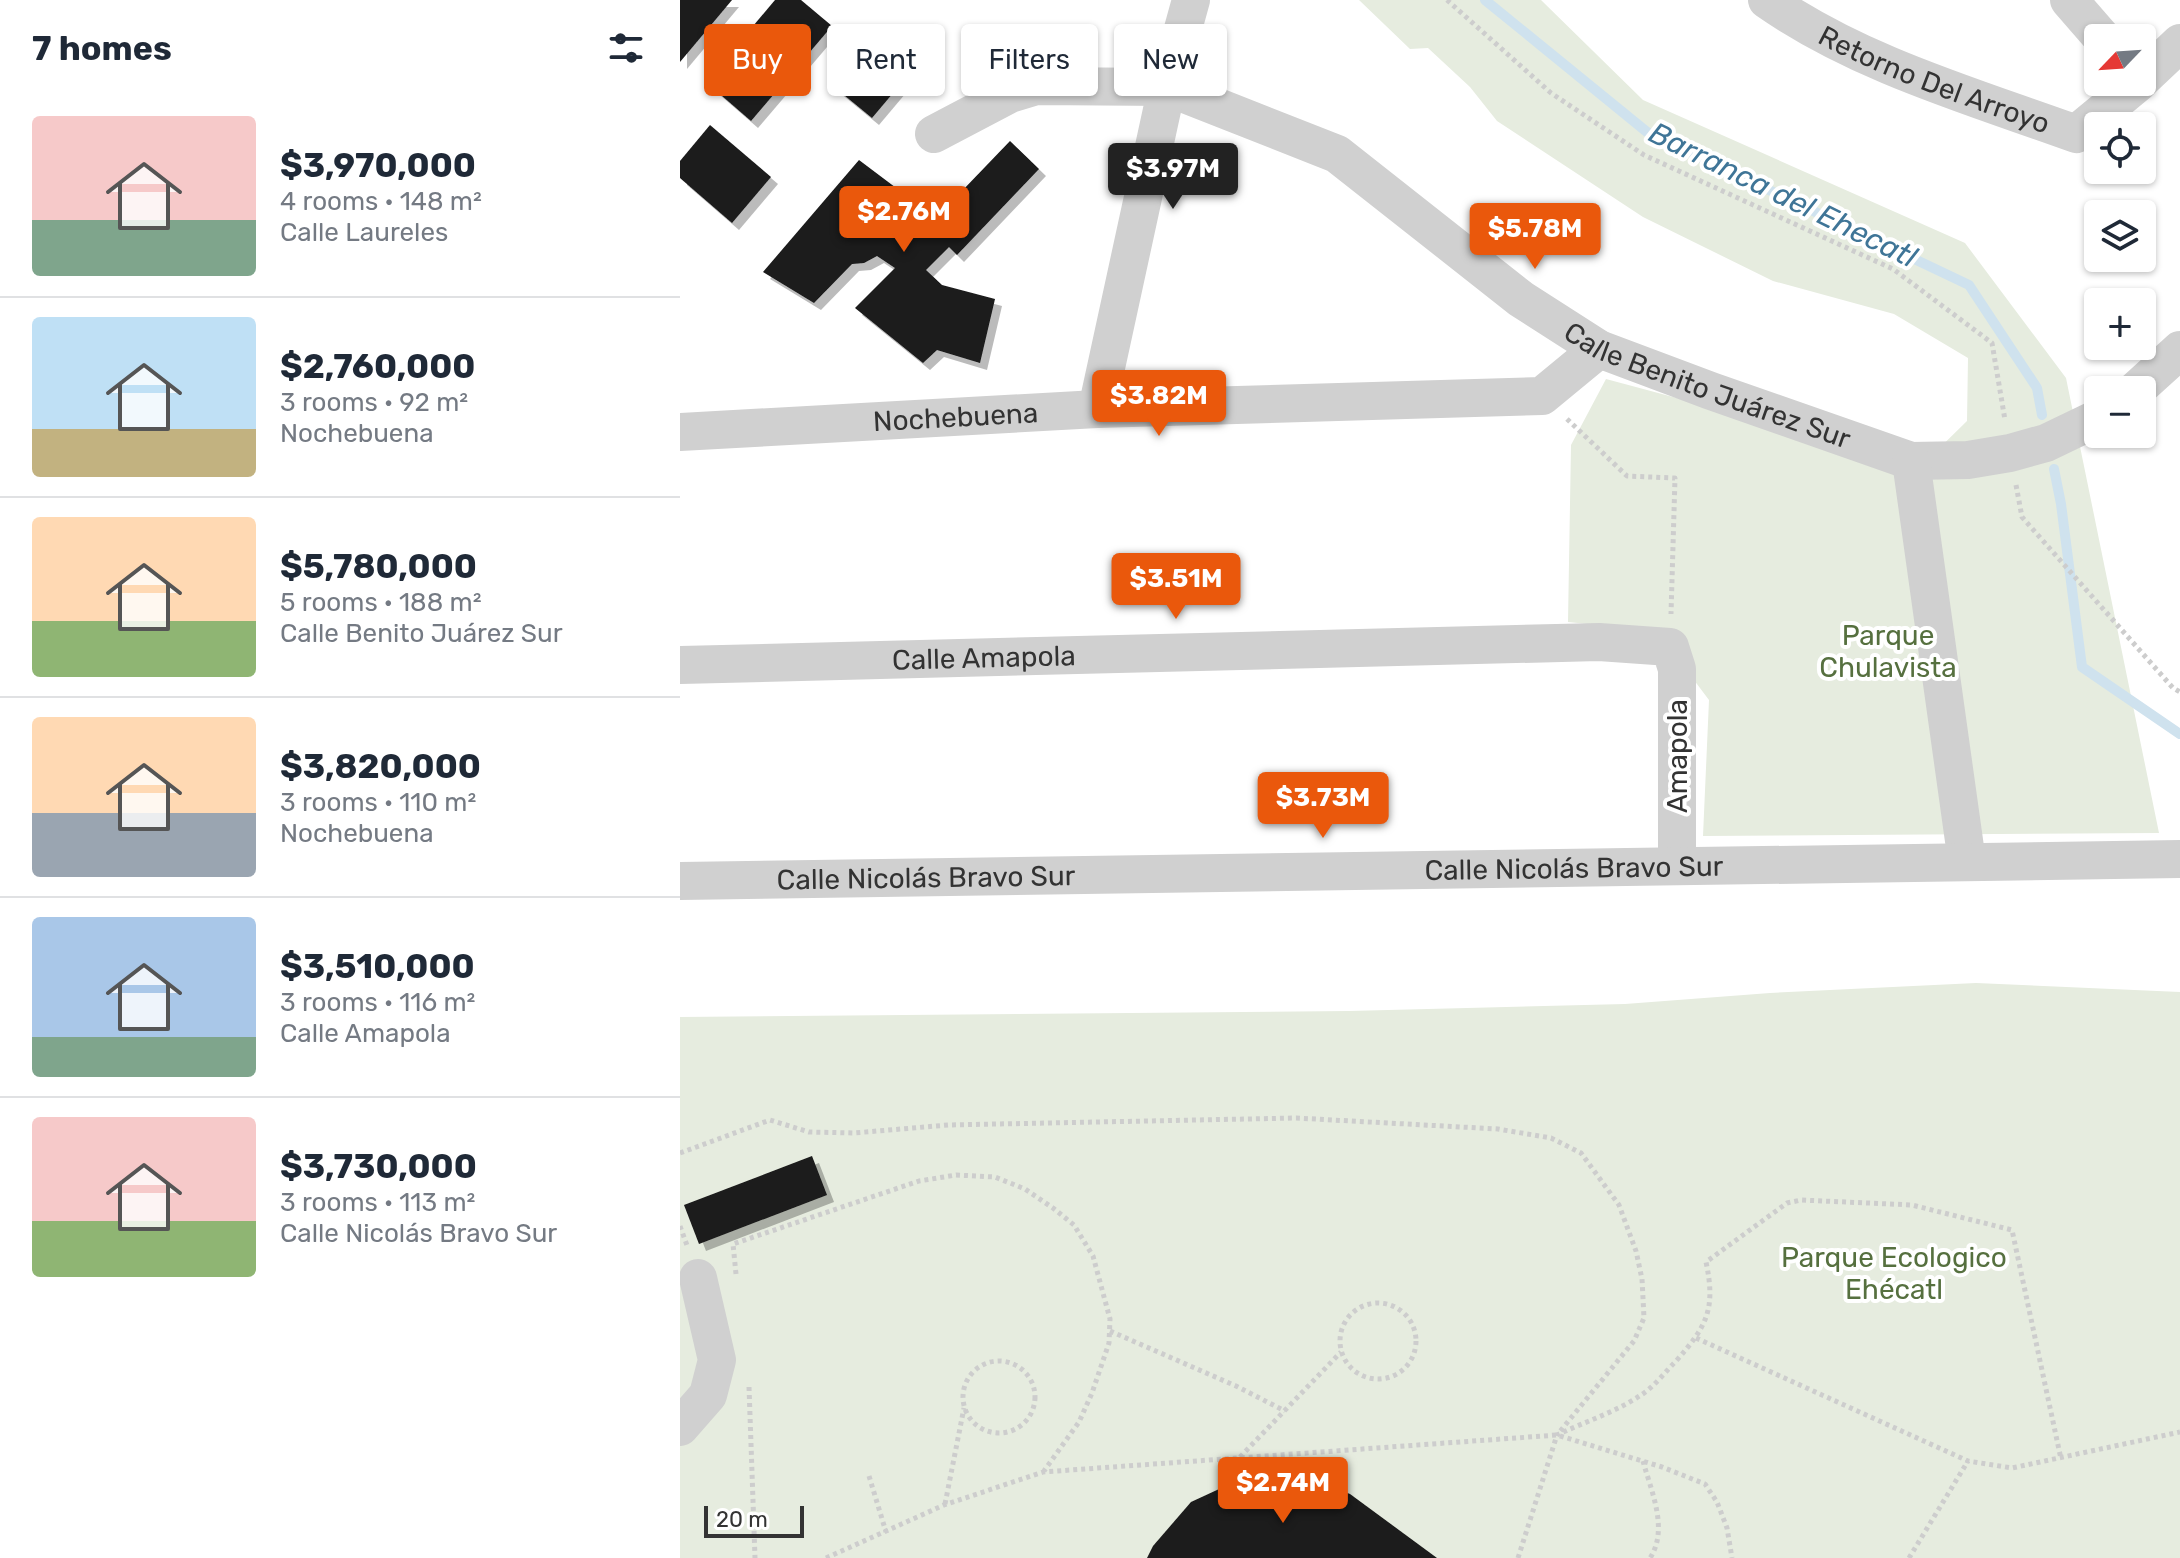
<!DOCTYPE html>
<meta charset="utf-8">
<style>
body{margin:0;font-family:Rubik,sans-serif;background:#f6f6f7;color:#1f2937;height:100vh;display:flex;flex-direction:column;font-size:30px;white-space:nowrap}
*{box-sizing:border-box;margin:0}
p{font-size:26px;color:#747a83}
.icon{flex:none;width:44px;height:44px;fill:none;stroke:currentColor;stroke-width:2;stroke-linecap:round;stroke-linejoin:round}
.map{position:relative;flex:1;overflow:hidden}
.side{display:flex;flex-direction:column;background:#fff;width:680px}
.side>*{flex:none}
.top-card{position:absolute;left:24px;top:24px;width:760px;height:72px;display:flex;gap:16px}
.needle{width:52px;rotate:245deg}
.controls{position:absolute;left:1404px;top:24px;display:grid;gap:16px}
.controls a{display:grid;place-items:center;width:72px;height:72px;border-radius:8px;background:#fff;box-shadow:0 2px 6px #0004;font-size:40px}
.scale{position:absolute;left:24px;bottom:20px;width:100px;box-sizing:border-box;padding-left:8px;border:4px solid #333;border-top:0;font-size:22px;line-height:28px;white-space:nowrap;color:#333;-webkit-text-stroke:6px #fff;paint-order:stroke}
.price{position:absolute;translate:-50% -68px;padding:0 18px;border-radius:8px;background:#ea580c;color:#fff;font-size:26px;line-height:52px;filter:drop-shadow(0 2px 4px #0008)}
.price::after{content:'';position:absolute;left:50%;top:48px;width:24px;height:18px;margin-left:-12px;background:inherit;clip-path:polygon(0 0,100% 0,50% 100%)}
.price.selected{background:#222;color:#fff}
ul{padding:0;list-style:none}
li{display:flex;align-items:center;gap:24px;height:200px;padding:0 32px}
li+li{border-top:2px solid #e0e1e3}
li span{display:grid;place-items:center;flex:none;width:224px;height:160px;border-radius:8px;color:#555}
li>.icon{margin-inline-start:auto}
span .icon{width:96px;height:96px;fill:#fffc;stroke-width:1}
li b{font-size:34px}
h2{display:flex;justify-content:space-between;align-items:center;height:96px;padding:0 32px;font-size:34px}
.tag{padding:0 28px;border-radius:8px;background:#fff;box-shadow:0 2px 6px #0004;font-size:28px;line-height:72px}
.tag.selected{background:#ea580c;color:#fff}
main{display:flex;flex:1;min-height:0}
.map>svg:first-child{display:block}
</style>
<main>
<section class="side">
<h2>7 homes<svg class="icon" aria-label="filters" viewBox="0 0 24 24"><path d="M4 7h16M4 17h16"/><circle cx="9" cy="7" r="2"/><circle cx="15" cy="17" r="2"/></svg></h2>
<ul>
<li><span style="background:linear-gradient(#f6c9c9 65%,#7fa58c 0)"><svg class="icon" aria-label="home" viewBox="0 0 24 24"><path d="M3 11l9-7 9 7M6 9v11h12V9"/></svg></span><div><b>$3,970,000</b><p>4 rooms · 148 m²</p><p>Calle Laureles</p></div></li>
<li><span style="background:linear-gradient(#bfe0f5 70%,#c2b280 0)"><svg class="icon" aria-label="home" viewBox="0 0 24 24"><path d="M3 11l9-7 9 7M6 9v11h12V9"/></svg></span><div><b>$2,760,000</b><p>3 rooms · 92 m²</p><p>Nochebuena</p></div></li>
<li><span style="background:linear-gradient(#ffd9b3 65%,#8fb573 0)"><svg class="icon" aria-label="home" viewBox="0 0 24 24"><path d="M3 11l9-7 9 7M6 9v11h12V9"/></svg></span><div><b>$5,780,000</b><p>5 rooms · 188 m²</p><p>Calle Benito Juárez Sur</p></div></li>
<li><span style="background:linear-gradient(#ffd9b3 60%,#9aa5b1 0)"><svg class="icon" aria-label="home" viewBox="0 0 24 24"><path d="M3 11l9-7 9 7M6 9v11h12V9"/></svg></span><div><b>$3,820,000</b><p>3 rooms · 110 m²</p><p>Nochebuena</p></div></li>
<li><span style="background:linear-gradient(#a9c7e8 75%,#7fa58c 0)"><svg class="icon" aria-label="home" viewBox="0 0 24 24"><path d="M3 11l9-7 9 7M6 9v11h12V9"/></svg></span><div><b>$3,510,000</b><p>3 rooms · 116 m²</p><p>Calle Amapola</p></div></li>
<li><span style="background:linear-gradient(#f6c9c9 65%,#8fb573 0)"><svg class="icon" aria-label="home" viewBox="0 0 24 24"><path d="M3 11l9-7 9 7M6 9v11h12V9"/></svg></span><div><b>$3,730,000</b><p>3 rooms · 113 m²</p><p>Calle Nicolás Bravo Sur</p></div></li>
</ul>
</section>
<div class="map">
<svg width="1500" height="1558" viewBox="0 0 1500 1558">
<defs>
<filter id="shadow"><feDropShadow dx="7" dy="7" stdDeviation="0" flood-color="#0004"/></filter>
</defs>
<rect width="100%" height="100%" fill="#fff"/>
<g fill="#e6ecdf">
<polygon points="679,0 861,0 963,100 1285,243 1386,378 1479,833 1023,836 1029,700 977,631 888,622 891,445 926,379 1090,423 1236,471 1287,421 1288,358 1214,314 1093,281 963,217 817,121 790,87 748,48 730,49"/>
<polygon points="1296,983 1500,992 1500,1558 0,1558 0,1017 669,1011 945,1004 1090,993"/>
</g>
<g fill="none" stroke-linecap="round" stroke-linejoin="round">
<g stroke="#cfe2ee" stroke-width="10">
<polyline points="805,0 967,132 1289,285 1357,388 1362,415"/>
<polyline points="1374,469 1381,504 1402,667 1500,734"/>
</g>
</g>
<g fill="#1a1a1a" filter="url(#shadow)">
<polygon points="0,0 52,0 0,62"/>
<polygon points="95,0 121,0 152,26 71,121 26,82"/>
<polygon points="201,29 240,61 192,118 153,86"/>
<polygon points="30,125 91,177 52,223 0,178 0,161"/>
<polygon points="330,141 359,169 277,255 269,247 246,270 262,285 315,299 300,363 257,350 243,363 175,308 215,268 197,256 184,263 172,264 134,303 83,272 179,160 256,218"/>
<polygon points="132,1156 147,1195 19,1244 4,1205"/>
<polygon points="618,1474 670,1494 757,1558 467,1558 473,1546 511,1502 550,1484"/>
</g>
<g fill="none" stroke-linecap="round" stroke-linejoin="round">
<g stroke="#cdcdcd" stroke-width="5" stroke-dasharray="4 4" stroke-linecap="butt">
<polyline points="767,0 871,93 964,155 1213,269 1312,343 1325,420"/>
<polyline points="887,419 947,476 995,478 991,614"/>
<polyline points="1336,485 1342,517 1493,688 1500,692"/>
<polyline points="0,1153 90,1120 129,1132 174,1133 268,1125 616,1118 818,1129 871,1138 901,1153 939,1205 956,1251 962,1279 964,1318 954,1341 877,1435"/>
<polyline points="0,1226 8,1248"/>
<polyline points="56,1274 53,1244 239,1181 276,1175 315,1177 345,1189 373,1208 394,1225 413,1256 430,1319 429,1343 412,1393 399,1422 364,1471"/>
<circle cx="698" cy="1341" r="38"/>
<polyline points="430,1331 556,1386 605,1411"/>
<polyline points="1016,1338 1288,1461 1332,1468 1500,1432"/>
<circle cx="319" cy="1397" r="36"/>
<polyline points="69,1387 75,1558"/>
<polyline points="560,1457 661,1352"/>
<path d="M963,1461c8,30 26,68 7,97"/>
<polyline points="189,1476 206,1532"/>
<polyline points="265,1504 284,1408"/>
<polyline points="146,1558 264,1505 363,1472 877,1435 982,1467 1025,1484 1037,1502 1047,1528 1052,1558"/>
<path d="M838,1558l39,-123c27,-13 59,-23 84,-40 13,-8 24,-23 35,-34 31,-35 40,-52 30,-99l81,-59 14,-3 111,5 100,25 49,229"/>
<polyline points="1229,1558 1288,1461"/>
</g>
<g stroke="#d0d0d0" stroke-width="38">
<path id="s1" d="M1087,0c92,64 204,96 309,134l63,-52"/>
<polyline points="1389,0 1422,38"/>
<polyline points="1462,79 1500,43"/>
<path id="s2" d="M254,134l76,-40 26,-8 131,1 170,67 184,145 78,50 112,42 200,70 57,-1 42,-7 36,-10 52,-25"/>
<polyline points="1456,390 1500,350"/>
<polyline points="417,409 487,87 511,0"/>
<path id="s3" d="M0,432l417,-23 445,-13 57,-47"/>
<polyline points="1231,461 1287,862"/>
<path id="s4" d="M0,665l919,-23 71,5 7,22v197"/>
<path id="s5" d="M0,881l1500,-22"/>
<polyline points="0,1427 28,1395 37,1360 18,1278"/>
</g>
</g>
<g text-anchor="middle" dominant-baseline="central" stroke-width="8" stroke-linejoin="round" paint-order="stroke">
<g font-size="28" fill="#333" stroke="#fff">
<text stroke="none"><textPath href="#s1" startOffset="186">Retorno Del Arroyo</textPath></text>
<text stroke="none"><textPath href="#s2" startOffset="868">Calle Benito Juárez Sur</textPath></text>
<text stroke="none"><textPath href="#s3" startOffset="276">Nochebuena</textPath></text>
<text stroke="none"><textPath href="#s4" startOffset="304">Calle Amapola</textPath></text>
<text transform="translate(997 756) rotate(-90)">Amapola</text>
<text stroke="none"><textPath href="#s5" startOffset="894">Calle Nicolás Bravo Sur</textPath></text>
<text stroke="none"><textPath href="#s5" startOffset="246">Calle Nicolás Bravo Sur</textPath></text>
</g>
<g font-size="28" fill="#56703f" stroke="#fff">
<text x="1208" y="635">Parque<tspan x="1208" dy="32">Chulavista</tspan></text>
<text x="1214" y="1257">Parque Ecologico<tspan x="1214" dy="32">Ehécatl</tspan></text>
</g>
<g font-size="30" font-style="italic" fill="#3f7597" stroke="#fff">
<text transform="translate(1103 195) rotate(26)">Barranca del Ehecatl</text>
</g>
</g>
</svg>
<div class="controls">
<a><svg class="needle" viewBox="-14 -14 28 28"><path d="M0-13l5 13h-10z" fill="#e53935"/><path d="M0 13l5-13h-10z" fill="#747a83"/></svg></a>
<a><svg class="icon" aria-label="locate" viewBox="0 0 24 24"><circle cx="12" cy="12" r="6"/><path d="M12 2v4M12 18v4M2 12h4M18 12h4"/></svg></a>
<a><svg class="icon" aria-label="layers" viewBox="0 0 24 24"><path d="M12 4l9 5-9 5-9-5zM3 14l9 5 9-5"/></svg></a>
<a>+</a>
<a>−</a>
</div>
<div class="scale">20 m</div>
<b class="price selected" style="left:493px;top:211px">$3.97M</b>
<b class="price" style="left:224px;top:254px">$2.76M</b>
<b class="price" style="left:855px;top:271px">$5.78M</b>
<b class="price" style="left:479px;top:438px">$3.82M</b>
<b class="price" style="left:496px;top:621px">$3.51M</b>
<b class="price" style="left:643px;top:840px">$3.73M</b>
<b class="price" style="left:603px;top:1525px">$2.74M</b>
<div class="top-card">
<a class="tag selected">Buy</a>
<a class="tag">Rent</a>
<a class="tag">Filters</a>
<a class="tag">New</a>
</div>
</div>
</main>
